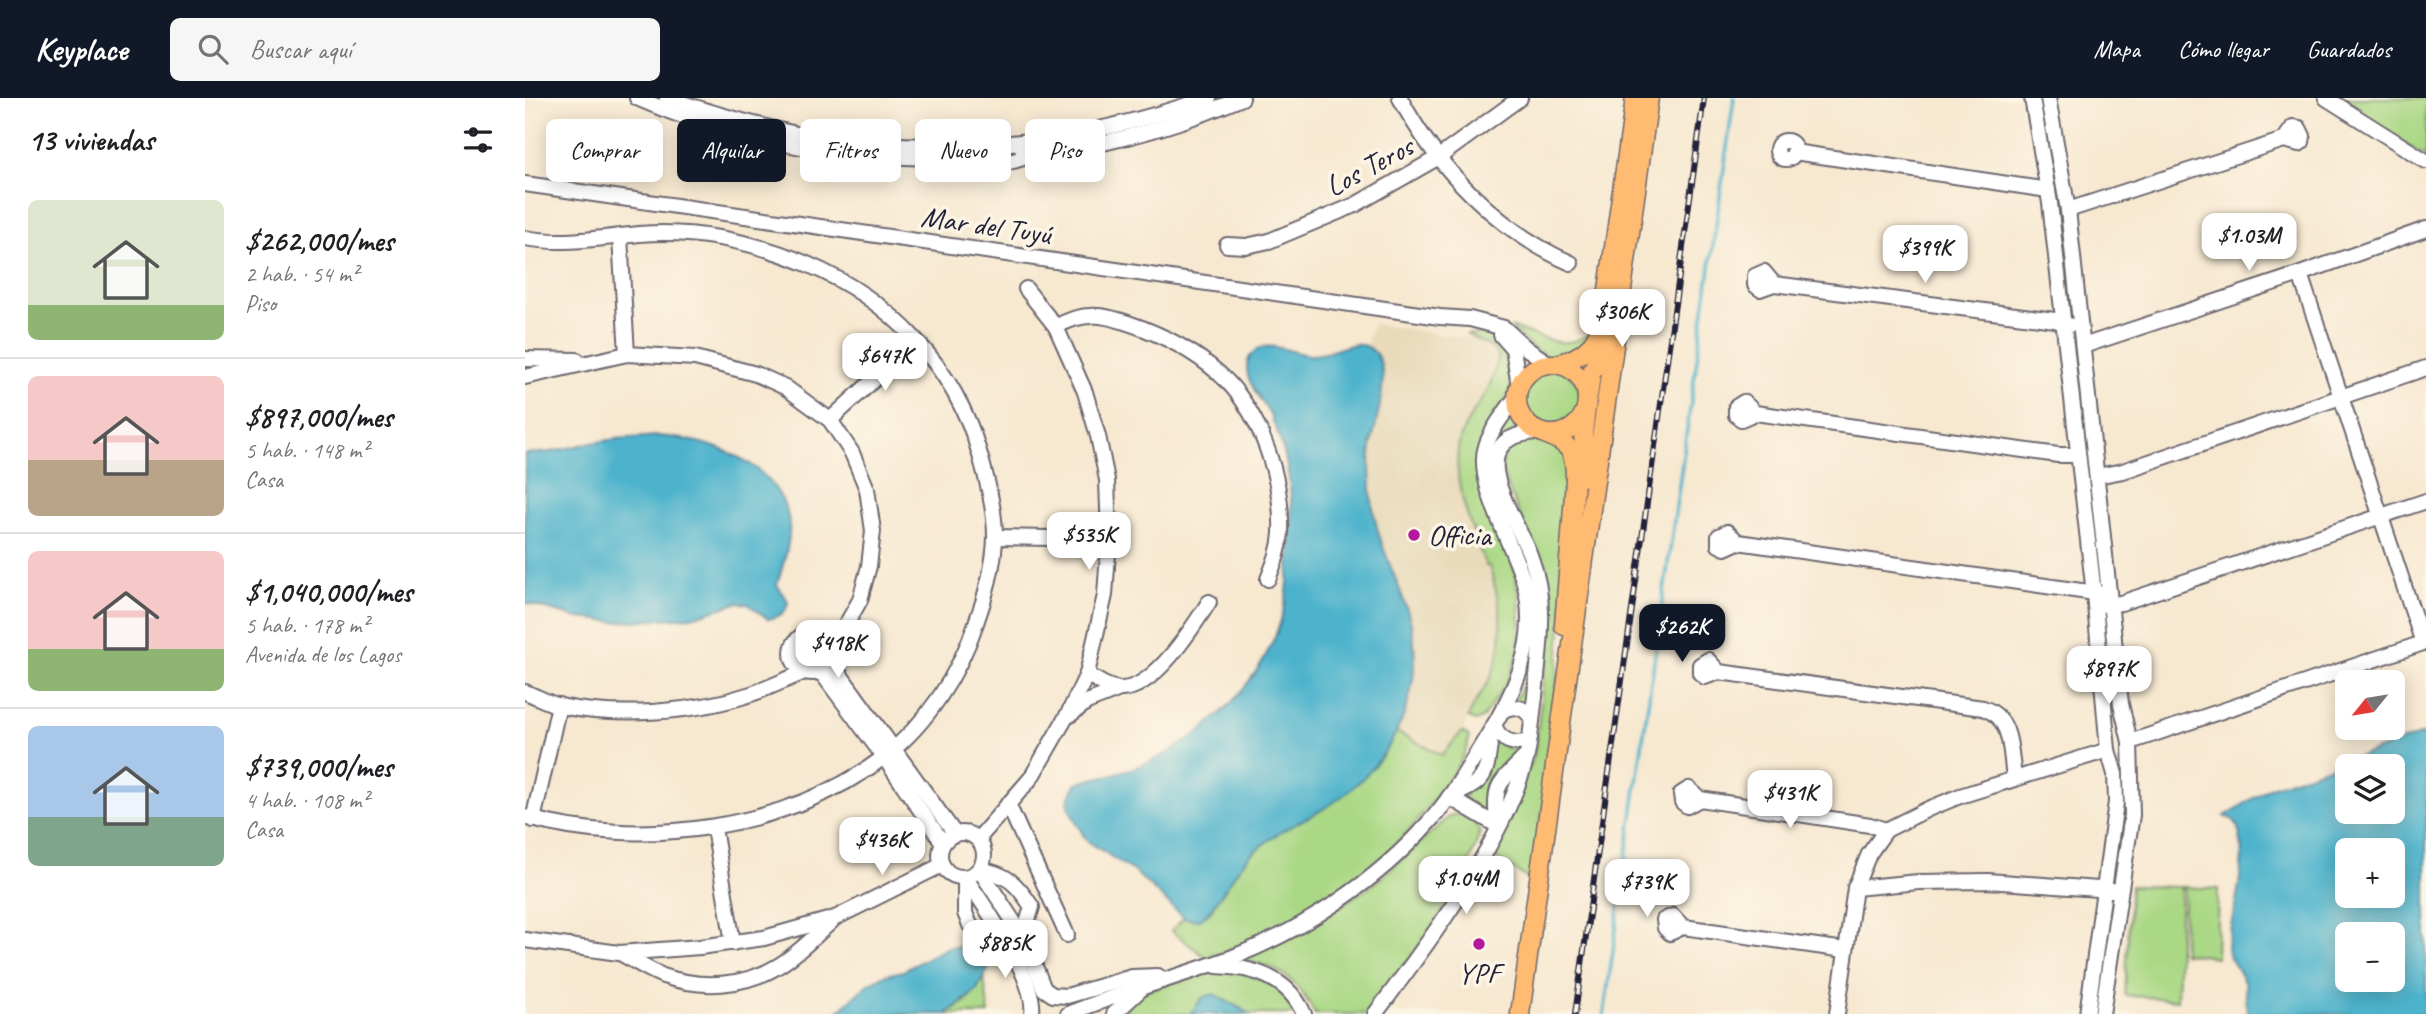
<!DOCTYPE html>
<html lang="es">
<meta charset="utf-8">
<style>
body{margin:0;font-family:Caveat,sans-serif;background:#f6f6f6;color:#202124;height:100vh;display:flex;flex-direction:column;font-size:26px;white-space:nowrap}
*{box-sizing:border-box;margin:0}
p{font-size:23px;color:#757577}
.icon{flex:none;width:38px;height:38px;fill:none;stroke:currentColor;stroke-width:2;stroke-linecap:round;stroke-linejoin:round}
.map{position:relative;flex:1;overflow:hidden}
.panel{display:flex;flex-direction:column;background:#fff;width:525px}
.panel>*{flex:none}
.guide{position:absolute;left:21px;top:21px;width:665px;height:63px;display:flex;gap:14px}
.needle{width:46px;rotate:240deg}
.controls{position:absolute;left:1810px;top:572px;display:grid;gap:14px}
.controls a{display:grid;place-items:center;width:70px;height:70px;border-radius:10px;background:#fff;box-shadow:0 4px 18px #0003;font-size:35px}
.price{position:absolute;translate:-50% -60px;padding:0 16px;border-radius:14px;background:#fff;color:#222;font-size:23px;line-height:46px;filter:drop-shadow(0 2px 4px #0008)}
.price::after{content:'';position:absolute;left:50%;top:42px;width:21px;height:16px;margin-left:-10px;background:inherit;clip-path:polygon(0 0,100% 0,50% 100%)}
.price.active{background:#111827;color:#fff}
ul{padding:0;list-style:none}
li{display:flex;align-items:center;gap:21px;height:175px;padding:0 28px}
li+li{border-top:2px solid #e0e0e0}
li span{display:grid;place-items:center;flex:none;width:196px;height:140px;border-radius:10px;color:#555}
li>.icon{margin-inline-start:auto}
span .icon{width:84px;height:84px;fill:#fffc;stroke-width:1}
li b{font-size:30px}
h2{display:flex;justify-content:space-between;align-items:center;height:84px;padding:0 28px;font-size:30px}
.tag{padding:0 24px;border-radius:10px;background:#fff;box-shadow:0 4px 18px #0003;font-size:24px;line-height:63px}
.tag.active{background:#111827;color:#fff}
header{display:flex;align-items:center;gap:42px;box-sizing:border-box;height:98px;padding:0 35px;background:#111827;color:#fff}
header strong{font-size:33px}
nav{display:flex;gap:38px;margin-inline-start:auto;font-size:24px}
.search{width:490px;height:63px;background:#f6f6f6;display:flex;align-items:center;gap:18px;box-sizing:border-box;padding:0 24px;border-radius:10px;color:#757577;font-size:26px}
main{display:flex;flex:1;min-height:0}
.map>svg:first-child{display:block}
</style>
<header>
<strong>Keyplace</strong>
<div class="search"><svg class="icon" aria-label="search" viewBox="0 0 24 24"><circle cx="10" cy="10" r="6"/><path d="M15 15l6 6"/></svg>Buscar aquí</div>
<nav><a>Mapa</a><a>Cómo llegar</a><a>Guardados</a></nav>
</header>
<main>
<section class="panel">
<h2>13 viviendas<svg class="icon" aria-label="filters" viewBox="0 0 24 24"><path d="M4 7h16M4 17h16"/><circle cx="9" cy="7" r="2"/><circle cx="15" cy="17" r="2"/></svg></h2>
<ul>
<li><span style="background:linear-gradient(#dfe7d0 75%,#8fb573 0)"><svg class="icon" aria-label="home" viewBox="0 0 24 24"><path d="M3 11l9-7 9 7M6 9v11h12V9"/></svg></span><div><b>$262,000/mes</b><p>2 hab. · 54 m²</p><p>Piso</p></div></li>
<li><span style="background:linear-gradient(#f6c9c9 60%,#b9a48a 0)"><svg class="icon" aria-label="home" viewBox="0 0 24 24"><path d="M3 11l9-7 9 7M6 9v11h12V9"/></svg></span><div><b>$897,000/mes</b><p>5 hab. · 148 m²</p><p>Casa</p></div></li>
<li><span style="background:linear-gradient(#f6c9c9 70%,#8fb573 0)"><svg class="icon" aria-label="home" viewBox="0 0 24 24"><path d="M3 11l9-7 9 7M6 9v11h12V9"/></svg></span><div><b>$1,040,000/mes</b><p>5 hab. · 178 m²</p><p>Avenida de los Lagos</p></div></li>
<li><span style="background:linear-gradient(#a9c7e8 65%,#7fa58c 0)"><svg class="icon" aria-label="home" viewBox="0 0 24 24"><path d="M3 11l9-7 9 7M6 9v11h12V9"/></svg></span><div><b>$739,000/mes</b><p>4 hab. · 108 m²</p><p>Casa</p></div></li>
</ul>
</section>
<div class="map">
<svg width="1901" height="916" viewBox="0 0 1901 916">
<rect width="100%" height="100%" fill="#fcf5e5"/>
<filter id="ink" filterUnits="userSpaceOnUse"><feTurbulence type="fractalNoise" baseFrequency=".0143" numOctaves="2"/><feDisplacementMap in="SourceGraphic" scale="14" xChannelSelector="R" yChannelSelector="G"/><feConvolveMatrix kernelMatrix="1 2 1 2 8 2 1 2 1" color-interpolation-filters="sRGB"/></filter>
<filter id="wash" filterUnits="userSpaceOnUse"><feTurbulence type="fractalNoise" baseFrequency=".00686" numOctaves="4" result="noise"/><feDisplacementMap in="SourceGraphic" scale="28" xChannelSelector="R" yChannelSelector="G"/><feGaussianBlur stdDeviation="1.57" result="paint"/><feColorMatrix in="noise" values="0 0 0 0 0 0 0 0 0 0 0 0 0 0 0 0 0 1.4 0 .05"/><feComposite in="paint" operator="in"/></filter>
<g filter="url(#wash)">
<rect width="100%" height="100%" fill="#f7e8d0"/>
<polygon fill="#e8daba" points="848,226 953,242 966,249 974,259 965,286 943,321 931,359 931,374 945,424 971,491 976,515 975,542 963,585 947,609 936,638 917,657 871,634 889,587 889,552 885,523 860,460 847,415 845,367 847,344 857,298 851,257 841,247"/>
<g fill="#aad885" stroke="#667d60" stroke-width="2">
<polygon points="1807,0 1901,0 1901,59"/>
<path d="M985,229c32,8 52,27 82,5l-4,10c-9,4 -21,14 -31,15 -18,2 -35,-19 -47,-30z"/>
<path d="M941,236h24l14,7c11,48 11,46 -16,87l31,167 1,35 -1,22 -12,30 -25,37 -7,2 -7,-3c4,-12 12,-22 19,-34 21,-38 15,-79 2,-118h-3c-14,-38 -38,-90 -25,-130 6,-17 16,-29 25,-43 6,-11 9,-24 13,-36l-8,-10z"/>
<circle cx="1027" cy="301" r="29"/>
<path d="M987,315l10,14c-17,9 -31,19 -29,40 1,26 25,68 34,95 16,48 8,94 2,143l-2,2 -14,-4c39,-63 19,-123 -6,-186 -6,-15 -16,-34 -17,-51 0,-20 11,-38 22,-53z"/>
<path d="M1005,336l38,22 -4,132 -14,182 -20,110 -40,-26 43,-95 3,-15 16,-143 -7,-31 -7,-9 -36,-89c-1,-23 10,-28 28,-38z"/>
<path d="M871,634l46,23 20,-23 7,4c0,18 -17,38 -27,52 -42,61 -93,106 -160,140 -24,12 -50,20 -75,30l-36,-27 13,-13c10,3 18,1 26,-6l20,-33 19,-23 30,-25 79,-48 24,-27z"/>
<polygon points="970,641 982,650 997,651 998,653 965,714 961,715 940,703 939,699"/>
<path d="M936,715l14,10 5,8c-17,64 -73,131 -112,183h-53c-18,-34 -35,-49 -74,-54l81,-42 52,-34 76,-68z"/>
<polygon points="1606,788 1656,789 1652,902 1600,897"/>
<polygon points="1659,789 1693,791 1691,859 1658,855"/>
<polygon points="710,872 752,888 774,916 596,916 621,892 690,873"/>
<polygon points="459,881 464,916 421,916 439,905"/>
</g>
<g fill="#4db3cc" stroke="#386a84" stroke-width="2" fill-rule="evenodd">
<path d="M832,246c43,5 20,71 15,97 -3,15 -2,32 -1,47 2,52 26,85 39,132 10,38 3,79 -14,113 -17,33 -45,61 -78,79 -25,13 -49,25 -70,45 -13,13 -37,59 -49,62 -5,2 -10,0 -15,-1l-48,-45 -50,-33 -16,-29 -2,-11 8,-16c13,-5 28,-7 41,-11 18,-5 37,-12 54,-22 53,-32 101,-84 114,-147 4,-18 4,-38 5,-58 4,-43 0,-89 -19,-129 -8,-17 -34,-42 -20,-62 14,-19 42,0 60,0 16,0 30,-9 46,-11z"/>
<path d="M133,338c51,4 115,23 130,80 5,22 -5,48 -11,69l11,16c-1,12 -9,16 -20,18l-20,-15 -11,-1 -45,14 -75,5 -39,-4 -53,-15v-149l26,-2 34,-8 31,-5z"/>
<path d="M1901,635v281h-179l-2,-31 -17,-29 -1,-8c5,-33 26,-97 7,-126l-9,-4 46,-29zM1867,668v46h-45v-46zM1822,752h45v46h-45zM1822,836h45v46h-45z"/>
<path d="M439,848c13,6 21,9 24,23l-12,22 -30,23h-111l32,-29 18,-10 18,-4 45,-24z"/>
<polygon points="688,896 726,916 665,916 677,900"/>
</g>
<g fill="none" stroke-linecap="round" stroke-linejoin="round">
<polyline stroke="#4db3cc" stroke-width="3.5" points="1079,916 1209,0"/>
</g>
</g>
<g filter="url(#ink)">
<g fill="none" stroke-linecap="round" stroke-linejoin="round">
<g stroke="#6d676f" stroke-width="18">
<g id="minor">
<path d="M112,0c66,29 136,47 208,55 48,5 97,5 145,6"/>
<path d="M142,0c44,15 89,28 135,37 61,11 126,12 188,10"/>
<path d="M875,0c36,69 99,134 171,165"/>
<polyline points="1507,0 1525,105 1569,496 1583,652 1590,676 1591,704 1562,916"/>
<polyline points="1523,0 1543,112 1596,606 1605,644 1607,717 1577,916"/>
<polyline points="1801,0 1901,63"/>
<circle cx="1261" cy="52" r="9"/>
<path d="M496,44c65,-7 126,-23 188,-44"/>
<polyline points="1269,54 1523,92"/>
<path d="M499,59l-3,-15 -31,3v14c19,9 32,-3 51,-6 14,-3 29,-3 43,-6 54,-11 107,-27 158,-49"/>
<polyline points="0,86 915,219 945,221 979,230 1002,251 1025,266"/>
<polyline points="1543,112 1759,42 1774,46 1777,44 1778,38 1774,30 1768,29 1759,42"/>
<polyline points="95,139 102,256"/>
<path d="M0,140c38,7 76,0 114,-4 55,-5 117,8 168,30 84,36 148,102 173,191 7,25 15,55 15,81 0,26 -10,63 -19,87 -17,51 -49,101 -92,134 -95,73 -246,93 -359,60"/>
<polyline points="702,147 721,148 744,143 830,107 914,59 995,0"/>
<polyline points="1775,176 1898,545"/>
<polyline points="1249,186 1239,174 1230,178 1230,187 1235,191 1249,186 1530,222 1544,227"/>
<path d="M531,229c31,-19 53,-11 86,1 31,12 61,29 85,53 36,38 56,101 54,152 -1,17 -7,31 -13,46"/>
<polyline points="976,237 988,251 994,288"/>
<polyline points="1558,248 1775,176 1901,131"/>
<polyline points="0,261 52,262"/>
<polyline points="0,279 102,256 170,260 231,276 260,289 305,322 327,355 342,391 348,433 344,468 335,502 307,552"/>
<polyline points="1230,315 1219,304 1211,309 1211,317 1216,321 1230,315 1533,357 1552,357"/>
<polyline points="305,322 391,243"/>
<polyline points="1572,378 1598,373 1901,270"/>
<polyline points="470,439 584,441"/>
<polyline points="1213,444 1200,450 1194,447 1194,438 1202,434 1213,444 1577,496"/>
<polyline points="1580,507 1596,505 1901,403"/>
<circle cx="287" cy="555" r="20"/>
<polyline points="306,564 430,736"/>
<polyline points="296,574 359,659 418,745"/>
<path d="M1194,574l-11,-12 -8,5v8l5,4 14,-5 264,36c30,10 27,43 31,70"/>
<path d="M562,576c11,7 22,15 35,15 33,-1 71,-62 87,-87"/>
<path d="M0,594c11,4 23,11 35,14 58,12 134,7 191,-12 18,-6 36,-15 54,-22"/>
<path d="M977,613c12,-7 23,-4 30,8"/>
<polyline points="545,617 562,604 595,591"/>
<path d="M969,628c7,15 19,20 35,15"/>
<polyline points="1605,644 1901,544"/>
<path d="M924,699c40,-16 37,-22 42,-62"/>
<polyline points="924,699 973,728"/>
<polyline points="1175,701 1162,708 1157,704 1156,696 1164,691 1175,701 1345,727 1361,732"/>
<polyline points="483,706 542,837"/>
<polyline points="8,722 34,607"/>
<path d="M972,727c-3,-40 -1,-39 27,-67"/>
<polyline points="189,730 208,845"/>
<circle cx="437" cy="757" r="22"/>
<polyline points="453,741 506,680 544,614 562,576 580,497 584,441 582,382 573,338 560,294 531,229 501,191"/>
<polyline points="454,771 498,838 519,891 528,897 542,898 607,879 633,878"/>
<path d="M440,779v36l5,12 8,9 9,7 10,3h12l14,-8 9,-29c-15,-23 -24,-33 -53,-38"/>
<path d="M440,779c20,30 72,102 67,137"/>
<polyline points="1330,790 1394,784 1463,783 1587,792"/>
<polyline points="1158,829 1148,818 1139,822 1140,830 1145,835 1158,829 1320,852"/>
<polyline points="0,842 94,855 175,849 239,840 310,820 417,767"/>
<path d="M95,855c14,8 28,17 43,23 38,13 81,11 115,-10 20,-12 37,-30 54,-45"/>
<path d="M691,868c37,1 72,11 88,48"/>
<path d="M543,916c54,-22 110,-37 165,-57 72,-28 144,-76 195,-134 23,-24 39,-54 57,-83 29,-46 54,-98 40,-154 -10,-38 -51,-104 -39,-140 6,-18 20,-35 31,-50"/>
<polyline points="589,916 616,891"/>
<path d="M850,916c53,-70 127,-169 151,-254 5,-21 6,-43 9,-63 2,-25 6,-50 6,-74 1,-23 -3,-47 -11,-68 -15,-40 -74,-119 9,-123"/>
<polyline points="1312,916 1330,790 1344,756 1361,732 1403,711 1435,698 1583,652"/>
</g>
</g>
<g stroke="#6d676f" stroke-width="21">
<g id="major">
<path d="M1032,266c29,-8 38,-18 47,-46l31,-220"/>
<circle cx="1027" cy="301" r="35"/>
<polyline points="1063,298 1066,276 1082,239"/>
<polyline points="1061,310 1058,336 1062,379"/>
<path d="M1020,336c28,11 30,19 30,47l-11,145"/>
<polyline points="995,916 1124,0"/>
</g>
</g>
<use href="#minor" stroke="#fff" stroke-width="14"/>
<use href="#major" stroke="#ffbb71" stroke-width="18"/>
<g stroke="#22223b" stroke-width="6">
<polyline id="rail" points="1050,916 1179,0"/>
</g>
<use href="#rail" stroke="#fcf5e5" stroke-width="3.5" stroke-dasharray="10" stroke-linecap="butt"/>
</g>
</g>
<g fill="#b5179e" stroke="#fcf5e5" stroke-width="2.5">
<circle cx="889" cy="437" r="7"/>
<circle cx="954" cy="846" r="7"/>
</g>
<g text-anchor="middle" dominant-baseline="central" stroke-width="7" stroke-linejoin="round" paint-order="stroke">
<g font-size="30" fill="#22223b" stroke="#fcf5e5">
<text transform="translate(844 68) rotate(-28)">Los Teros</text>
<text transform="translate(461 127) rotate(8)">Mar del Tuyú</text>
</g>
<g font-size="30" fill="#22223b" stroke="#fcf5e5" text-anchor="start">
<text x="903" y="437">Officia</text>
<text x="954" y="875" text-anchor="middle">YPF</text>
</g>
</g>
</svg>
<div class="controls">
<a><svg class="needle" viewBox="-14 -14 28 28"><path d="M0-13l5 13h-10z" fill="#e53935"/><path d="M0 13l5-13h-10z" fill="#757577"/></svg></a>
<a><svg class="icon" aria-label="layers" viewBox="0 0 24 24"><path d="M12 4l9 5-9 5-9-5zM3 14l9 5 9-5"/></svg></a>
<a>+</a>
<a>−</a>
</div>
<b class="price" style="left:1724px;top:175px">$1.03M</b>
<b class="price" style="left:1400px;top:187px">$399K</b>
<b class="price" style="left:1097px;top:251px">$306K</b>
<b class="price" style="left:360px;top:295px">$647K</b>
<b class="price" style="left:564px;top:474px">$535K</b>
<b class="price active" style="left:1157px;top:566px">$262K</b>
<b class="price" style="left:313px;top:582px">$418K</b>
<b class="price" style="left:1584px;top:608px">$897K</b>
<b class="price" style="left:1265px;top:732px">$431K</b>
<b class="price" style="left:357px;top:779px">$436K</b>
<b class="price" style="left:941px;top:818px">$1.04M</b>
<b class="price" style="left:1122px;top:821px">$739K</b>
<b class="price" style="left:480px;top:882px">$885K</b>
<div class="guide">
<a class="tag">Comprar</a>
<a class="tag active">Alquilar</a>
<a class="tag">Filtros</a>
<a class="tag">Nuevo</a>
<a class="tag">Piso</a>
</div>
</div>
</main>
